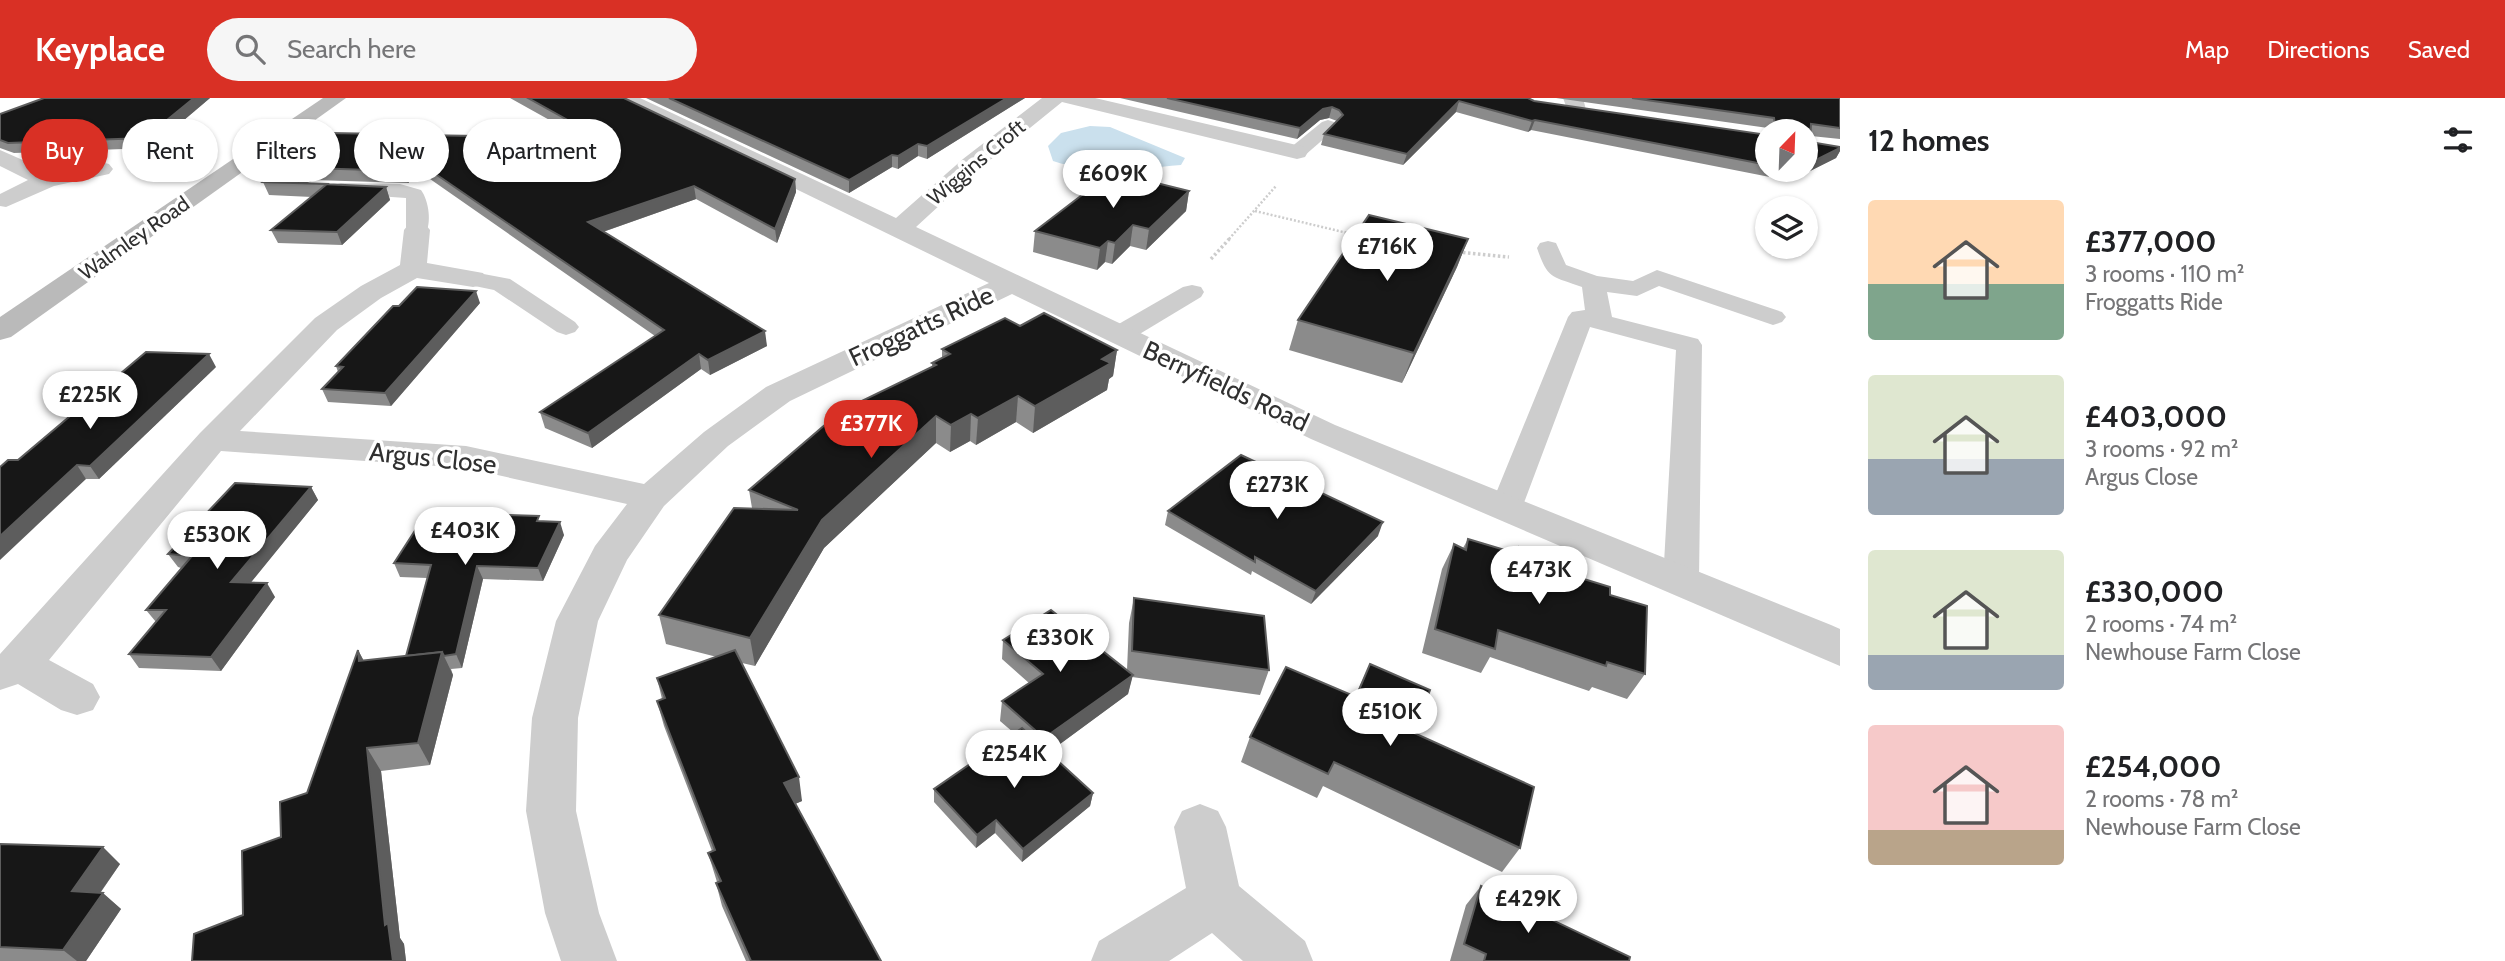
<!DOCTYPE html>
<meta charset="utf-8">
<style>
body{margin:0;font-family:Cabin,sans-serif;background:#f6f6f6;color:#202124;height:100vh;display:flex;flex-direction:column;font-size:26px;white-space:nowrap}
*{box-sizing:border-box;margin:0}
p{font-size:23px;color:#757577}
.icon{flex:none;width:38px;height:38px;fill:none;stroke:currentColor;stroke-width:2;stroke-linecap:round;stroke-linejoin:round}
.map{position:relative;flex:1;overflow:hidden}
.drawer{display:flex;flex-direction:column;background:#fff;width:665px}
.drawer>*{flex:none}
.guide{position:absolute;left:21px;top:21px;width:665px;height:63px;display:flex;gap:14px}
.needle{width:46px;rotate:23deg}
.controls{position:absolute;left:1755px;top:21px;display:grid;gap:14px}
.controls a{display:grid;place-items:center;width:63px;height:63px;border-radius:50%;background:#fff;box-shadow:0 2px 5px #0004;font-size:35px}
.price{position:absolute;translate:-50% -60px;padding:0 16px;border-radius:24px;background:#fff;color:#222;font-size:23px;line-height:46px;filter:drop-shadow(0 2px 4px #0008)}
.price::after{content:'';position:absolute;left:50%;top:42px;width:21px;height:16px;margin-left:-10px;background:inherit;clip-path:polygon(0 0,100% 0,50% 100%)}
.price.current{background:#d93025;color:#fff}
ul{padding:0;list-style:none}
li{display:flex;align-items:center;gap:21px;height:175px;padding:0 28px}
li span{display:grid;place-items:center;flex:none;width:196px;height:140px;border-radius:7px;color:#555}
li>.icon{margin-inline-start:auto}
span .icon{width:84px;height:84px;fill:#fffc;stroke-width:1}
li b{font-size:30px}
h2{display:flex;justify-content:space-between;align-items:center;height:84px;padding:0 28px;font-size:30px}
.tag{padding:0 24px;border-radius:32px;background:#fff;box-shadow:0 2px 5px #0004;font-size:24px;line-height:63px}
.tag.current{background:#d93025;color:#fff}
header{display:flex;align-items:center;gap:42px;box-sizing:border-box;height:98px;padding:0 35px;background:#d93025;color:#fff}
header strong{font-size:33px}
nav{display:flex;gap:38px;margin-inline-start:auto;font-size:24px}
.search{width:490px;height:63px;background:#f6f6f6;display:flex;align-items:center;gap:18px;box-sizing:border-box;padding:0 24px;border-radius:38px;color:#757577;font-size:26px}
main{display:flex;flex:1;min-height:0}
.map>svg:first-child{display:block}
</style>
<header>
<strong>Keyplace</strong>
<div class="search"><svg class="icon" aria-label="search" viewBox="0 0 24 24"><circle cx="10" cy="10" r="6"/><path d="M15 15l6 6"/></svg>Search here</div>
<nav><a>Map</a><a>Directions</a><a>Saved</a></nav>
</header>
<main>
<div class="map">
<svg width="1840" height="863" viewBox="0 0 1840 863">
<rect width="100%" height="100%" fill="#fff"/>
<path fill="#cae0ed" d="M1090,28l20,1 75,31 -4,7c-48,4 -81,11 -128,-4l-5,-15 13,-13z"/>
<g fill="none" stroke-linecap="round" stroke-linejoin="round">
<g stroke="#cdcdcd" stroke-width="2.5" stroke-dasharray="2 2" stroke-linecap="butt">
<polyline points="1255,113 1360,138"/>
<polyline points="1229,141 1276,88"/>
</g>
<g stroke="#cdcdcd" stroke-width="3.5" stroke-dasharray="2.5 2.5" stroke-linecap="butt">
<polyline points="1458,154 1509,159"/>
<polyline points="1211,161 1231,139"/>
</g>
<g fill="#cdcdcd" fill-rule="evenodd">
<polygon points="1328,22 1334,24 1337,28 1334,32 1304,58 1290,58 1287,54 1290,50 1322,24"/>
<path d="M341,85l59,1 21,6c8,11 11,33 4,45h-16l-3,-5v-32l-72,-5 -3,-4 3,-4z"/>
<path d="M1548,143l8,2 10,22 31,11 36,5 24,-11 125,42 4,5 -4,5 -9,3 -114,-39 -22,10 -30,-4 5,25 86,22 4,6 -3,236 -6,9 -12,3 -12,-3 -6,-9 13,-231 -86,-23 -68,181 -5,7 -11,4 -11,-4 -5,-7 78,-191 4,-5 13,-2 -3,-23c-30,-11 -34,-7 -45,-39l3,-5z"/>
<polygon points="473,174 510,181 575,224 579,229 575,234 566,237 557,234 494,192 465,186 461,181 465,176"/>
<polygon points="1192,187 1201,189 1204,194 1201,199 1128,243 1119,245 1110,243 1106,237 1110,231 1183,189"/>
</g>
<g fill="#cdcdcd" fill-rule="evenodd">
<polygon points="614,0 640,0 896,120 963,61 1042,0 1095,0 1305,49 1308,54 1305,59 1297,61 1062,4 979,71 916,129 1335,327 1831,527 1840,531 1840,568 1311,341 1012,196 790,303 728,348 664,408 627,462 598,523 578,620 576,713 599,815 617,863 561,863 545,815 526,713 532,620 556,523 595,448 627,406 466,370 221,353 49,562 93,586 100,599 93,612 77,617 61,612 18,586 0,592 0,556 200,335 315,220 361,188 400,167 404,132 408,127 417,124 426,127 430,132 427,165 483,175 487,181 483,187 473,189 417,180 381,200 337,232 240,333 466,348 644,386 704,334 766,289 989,185 617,4"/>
<polygon points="1563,0 1583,0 1586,12 1583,16 1569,16"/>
<polygon points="0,52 50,74 101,64 109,66 113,71 109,76 54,88 6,109 0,108 0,96 28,82 0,68"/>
<polygon points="1200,706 1218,713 1226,729 1239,788 1305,843 1313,863 1243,863 1212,835 1169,863 1091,863 1099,843 1186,790 1174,729 1182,713"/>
</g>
<polygon fill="#bababa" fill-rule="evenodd" points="323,0 346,0 11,239 0,242 0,219"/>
</g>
<g fill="#8b8b8b">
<polygon points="44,0 210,0 151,50 14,55 0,50 0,16"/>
<polygon points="510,0 624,0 795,81 796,94 777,145 696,101 603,134 767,248 710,277 701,271 592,350 545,330 540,314 655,238 420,74 408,85 314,82 306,85 386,89 390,102 342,147 278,145 271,132 312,99 269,97 263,84 416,37 580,39"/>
<polygon points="646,0 1025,0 927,61 918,58 898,71 892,69 849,95"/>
<polygon points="1120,0 1528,0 1534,3 1768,37 1768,72 1806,72 1806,33 1769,33 1768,30 1556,0 1840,0 1840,41 1811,38 1810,44 1840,49 1840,53 1836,60 1790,83 1531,32 1528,34 1456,14 1403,67 1321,47 1324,36 1337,23 1329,20 1320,22 1297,41"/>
<polygon points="1189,93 1186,113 1146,152 1130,148 1112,166 1105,164 1097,172 1033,154 1035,133"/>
<polygon points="1468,141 1457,169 1402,285 1289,252 1298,222"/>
<polygon points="480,205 391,308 328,304 322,291 338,274 336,268"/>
<polygon points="1020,228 1117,252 1113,278 1109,281 1107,292 1033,335 1016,324 976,347 970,343 950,354 936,345 824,450 755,568 742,565 802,703 795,706 881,863 746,863 722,808 716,785 717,784 708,755 712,753 664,628 657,603 662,601 657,580 717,559 666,546 659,517 752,410 749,392 932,269 932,265 942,261 942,251"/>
<polygon points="216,269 99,381 86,381 18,362"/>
<polygon points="311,389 318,402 250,485 275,499 221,573 139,570 129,556 156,524 146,512 181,470 178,469 168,456"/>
<polygon points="1168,413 1378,438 1311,506 1252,473 1251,477 1165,427"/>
<polygon points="541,423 564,437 543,483 483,481 462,570 451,571 453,577 430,667 381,673 400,840 404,846 406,863 192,863 243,817 307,695 358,552 364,563 406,558 427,480 400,479 394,465"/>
<polygon points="1468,441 1515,455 1519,449 1610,497 1645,576 1627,601 1592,589 1589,593 1490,559 1481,575 1422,555 1442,471 1454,446 1463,450"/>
<polygon points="1134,500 1269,572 1260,597 1132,579 1128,596 1049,654 1093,695 1090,708 1022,764 995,735 976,750 934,704 934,691 1014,635 1000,623 1002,603 1029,585 1002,561 1003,542 1127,572 1129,525"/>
<polygon points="1370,566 1414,635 1520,750 1502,774 1323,688 1317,700 1241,664 1250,639 1355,598"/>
<polygon points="0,746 120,766 101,794 121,811 86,863 0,863"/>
<polygon points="1481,788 1629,863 1450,863 1466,807"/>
</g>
<g fill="#5d5d5d">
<polygon points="194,0 210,0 151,50 145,40"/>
<polygon points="1007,0 1025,0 927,61 927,48"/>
<polygon points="1459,3 1456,14 1403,67 1407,56"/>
<polygon points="1332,9 1329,20 1320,22 1297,41 1300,30 1323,11"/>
<polygon points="1535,22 1531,32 1528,34 1532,23"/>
<polygon points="918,46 918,58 898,71 898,58"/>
<polygon points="1840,50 1840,53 1836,60 1790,83 1797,72 1806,72 1806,67"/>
<polygon points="892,57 892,69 849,95 849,82"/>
<polygon points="415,62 420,74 408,85 403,73"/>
<polygon points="309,70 314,82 305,86 299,85 296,78 300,73"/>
<polygon points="795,81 796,94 777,145 775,131"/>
<polygon points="694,88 696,101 591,138 588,124"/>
<polygon points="386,89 390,102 342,147 337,134"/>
<polygon points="1189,93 1186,113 1146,152 1149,131"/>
<polygon points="1133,127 1130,148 1112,166 1115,145"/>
<polygon points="1468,141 1457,169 1402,285 1414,255"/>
<polygon points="1108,143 1105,164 1097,172 1100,150"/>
<polygon points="476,193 480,205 391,308 385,295"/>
<polygon points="765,233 767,248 710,277 708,262"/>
<polygon points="1117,252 1113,278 1109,281 1107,292 1033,335 1035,308 1102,261"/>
<polygon points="209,256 216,269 99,381 90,368"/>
<polygon points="699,256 701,271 592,350 588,335"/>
<polygon points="1018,298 1016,324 976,347 978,320"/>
<polygon points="971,316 970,343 950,354 951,327"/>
<polygon points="936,318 936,345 824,450 755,568 750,540 822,422"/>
<polygon points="77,367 86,381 0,462 0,438"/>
<polygon points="311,389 318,402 240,498 231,484"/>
<polygon points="560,424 564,437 543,483 538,470"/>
<polygon points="1383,424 1378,438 1311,506 1316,493"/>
<polygon points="477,468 483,481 462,570 456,556"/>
<polygon points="267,485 275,499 221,573 211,559"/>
<polygon points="358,552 370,575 359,563"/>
<polygon points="442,554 453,577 430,667 418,645"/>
<polygon points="1133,577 1128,596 1041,660 1044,640"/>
<polygon points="367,650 381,673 400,840 404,846 406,863 393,863 385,827"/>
<polygon points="799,679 802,703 788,709 784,685"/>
<polygon points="1093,695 1090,708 1022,764 1023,751"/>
<polygon points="996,722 995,735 976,750 977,737"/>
<polygon points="103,749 120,766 90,809 72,793"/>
<polygon points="103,795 121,811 86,863 77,863 63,852"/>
</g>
<g fill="#171717" stroke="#5d5d5d" stroke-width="2">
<polygon points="44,0 194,0 145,40 8,45 0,42 0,16"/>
<polygon points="528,0 624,0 795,81 775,131 694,88 588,124 765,233 708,262 699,256 588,335 540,314 664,232 415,62 403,73 309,70 300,73 296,78 301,85 386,89 337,134 271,132 327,86 263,84 329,35 387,36 403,23 416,37 600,40"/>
<polygon points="669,0 1007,0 927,48 918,46 898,58 892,57 849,82"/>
<polygon points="1167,0 1528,0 1534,3 1768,37 1768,67 1535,22 1532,23 1459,3 1407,56 1324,36 1343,17 1339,12 1332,9 1323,11 1300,30"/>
<polygon points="1632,0 1840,0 1840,30 1811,26 1810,44 1840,49 1840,50 1806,67 1806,33 1776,33 1774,20"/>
<polygon points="1112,74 1189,93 1149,131 1133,127 1115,145 1108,143 1100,150 1035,133"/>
<polygon points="1369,117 1468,141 1414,255 1298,222"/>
<polygon points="417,189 476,193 385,295 322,291 343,269 336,268 393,208 399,208"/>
<polygon points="1044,215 1117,252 1102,261 1111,265 1035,308 1018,298 978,320 971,316 951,327 936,318 822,422 750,540 659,517 734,410 798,412 749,392 841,313 936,267 932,265 950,256 942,251 1005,220 1020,228"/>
<polygon points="146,254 209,256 90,368 77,367 0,438 0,369 8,362 18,362"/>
<polygon points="1241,357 1383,424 1316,493 1255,459 1255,464 1168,413"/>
<polygon points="235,385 311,389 231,484 267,485 211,559 129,556 166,512 146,512 192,458 168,456"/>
<polygon points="427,414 539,418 537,423 560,424 538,470 477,468 456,556 444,558 442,554 406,558 431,467 394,465"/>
<polygon points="1468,441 1518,456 1519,449 1575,466 1574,478 1610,489 1610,497 1647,508 1645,576 1607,564 1606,568 1498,532 1495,551 1435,531 1454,446 1466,452"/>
<polygon points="1134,500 1264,518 1269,572 1132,553"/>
<polygon points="1051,512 1133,577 1044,640 1002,603 1043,576 1003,542"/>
<polygon points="358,552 359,563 442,554 418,645 367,650 385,827 388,825 393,863 192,863 194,836 243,817 242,753 281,739 280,704 307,695"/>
<polygon points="735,552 799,679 784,685 881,863 751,863 716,785 721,783 708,755 715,752 657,603 665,600 657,580"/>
<polygon points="1370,566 1430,592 1414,635 1534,689 1520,750 1334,664 1328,676 1250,639 1286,569 1356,599"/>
<polygon points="1022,630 1093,695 1023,751 996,722 977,737 934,691"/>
<polygon points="0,746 103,749 72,793 103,795 63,852 0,849"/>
<polygon points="1481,788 1630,859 1629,863 1484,863 1486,856 1464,846"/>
</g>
<g text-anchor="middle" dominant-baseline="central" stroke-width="7" stroke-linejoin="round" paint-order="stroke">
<g font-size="21" fill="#303030" stroke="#fff">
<text transform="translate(976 64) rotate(-40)">Wiggins Croft</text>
<text transform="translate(134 140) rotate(-35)">Walmley Road</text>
</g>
<g font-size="26" fill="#303030" stroke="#fff">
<text transform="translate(921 228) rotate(-25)">Froggatts Ride</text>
<text transform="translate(1226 288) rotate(25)">Berryfields Road</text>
<text transform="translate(433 360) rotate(6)">Argus Close</text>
</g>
</g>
</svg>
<div class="controls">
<a><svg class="needle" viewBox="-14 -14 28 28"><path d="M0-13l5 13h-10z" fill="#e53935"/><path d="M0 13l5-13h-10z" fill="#757577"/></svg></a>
<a><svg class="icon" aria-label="layers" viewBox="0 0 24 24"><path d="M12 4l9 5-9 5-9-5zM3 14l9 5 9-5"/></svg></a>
</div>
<b class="price" style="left:1113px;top:112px">£609K</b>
<b class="price" style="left:1387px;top:185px">£716K</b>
<b class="price" style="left:90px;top:333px">£225K</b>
<b class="price current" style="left:871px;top:362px">£377K</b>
<b class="price" style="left:1277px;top:423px">£273K</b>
<b class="price" style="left:465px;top:469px">£403K</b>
<b class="price" style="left:217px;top:473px">£530K</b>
<b class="price" style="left:1539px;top:508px">£473K</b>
<b class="price" style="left:1060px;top:576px">£330K</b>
<b class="price" style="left:1390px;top:650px">£510K</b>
<b class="price" style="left:1014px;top:692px">£254K</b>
<b class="price" style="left:1528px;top:837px">£429K</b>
<div class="guide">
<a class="tag current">Buy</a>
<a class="tag">Rent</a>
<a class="tag">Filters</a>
<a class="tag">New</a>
<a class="tag">Apartment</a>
</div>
</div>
<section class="drawer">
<h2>12 homes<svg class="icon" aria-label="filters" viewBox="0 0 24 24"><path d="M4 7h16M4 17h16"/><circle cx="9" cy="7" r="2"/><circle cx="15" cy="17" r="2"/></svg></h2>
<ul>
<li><span style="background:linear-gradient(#ffd9b3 60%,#7fa58c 0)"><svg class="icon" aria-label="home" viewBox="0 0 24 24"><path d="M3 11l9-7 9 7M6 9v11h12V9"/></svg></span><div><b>£377,000</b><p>3 rooms · 110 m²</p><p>Froggatts Ride</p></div></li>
<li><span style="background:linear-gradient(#dfe7d0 60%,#9aa5b1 0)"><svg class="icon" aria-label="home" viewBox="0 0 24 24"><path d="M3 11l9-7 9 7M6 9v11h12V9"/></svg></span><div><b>£403,000</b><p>3 rooms · 92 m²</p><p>Argus Close</p></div></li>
<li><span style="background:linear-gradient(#dfe7d0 75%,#9aa5b1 0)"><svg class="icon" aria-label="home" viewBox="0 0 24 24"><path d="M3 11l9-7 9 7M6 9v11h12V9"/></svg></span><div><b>£330,000</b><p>2 rooms · 74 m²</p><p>Newhouse Farm Close</p></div></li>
<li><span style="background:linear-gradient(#f6c9c9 75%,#b9a48a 0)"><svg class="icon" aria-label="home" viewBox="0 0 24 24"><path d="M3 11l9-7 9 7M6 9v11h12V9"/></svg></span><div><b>£254,000</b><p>2 rooms · 78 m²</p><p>Newhouse Farm Close</p></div></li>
</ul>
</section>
</main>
